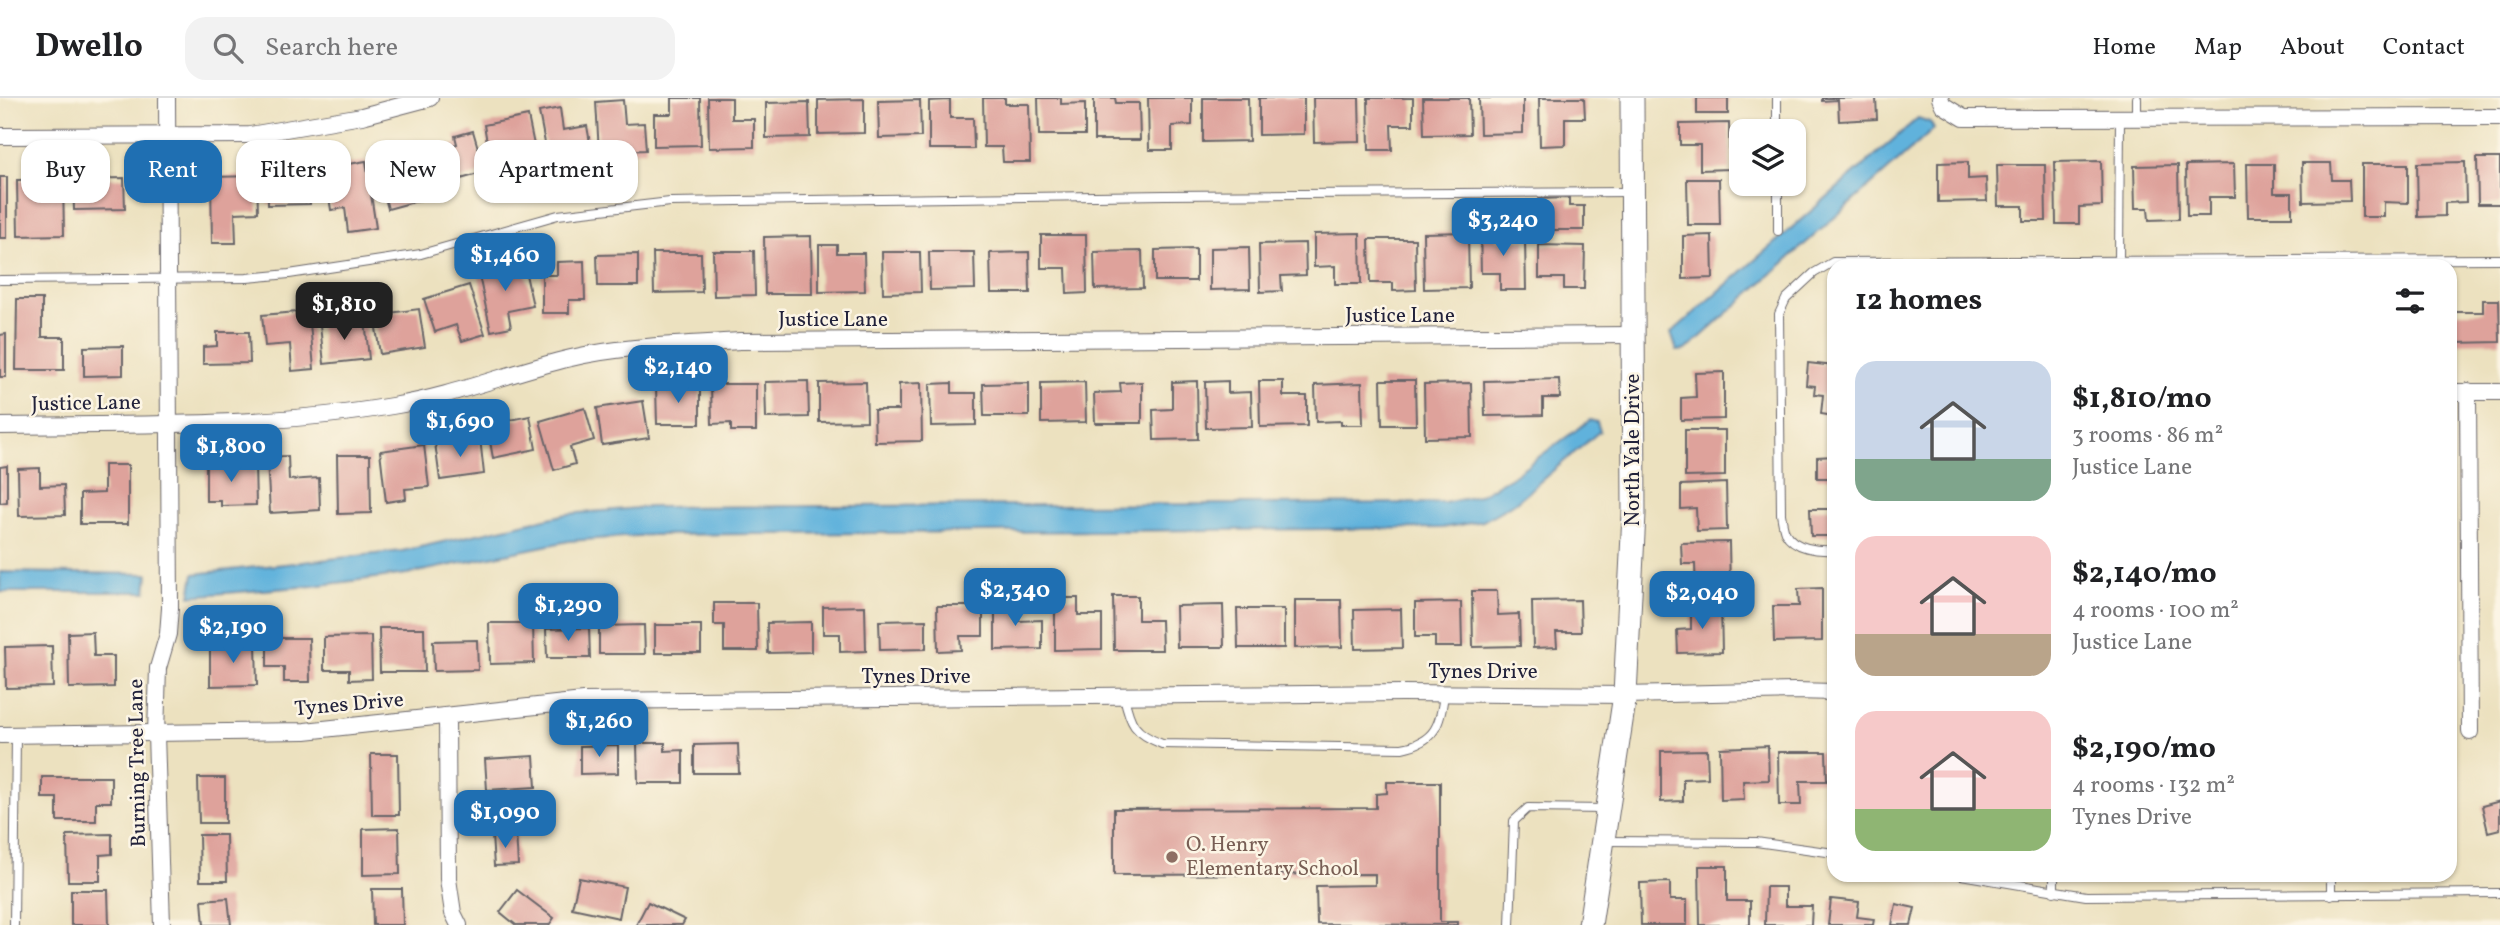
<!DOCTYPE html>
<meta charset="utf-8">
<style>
body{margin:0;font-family:Vollkorn,serif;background:#f2f2f2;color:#202124;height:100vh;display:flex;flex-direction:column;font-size:26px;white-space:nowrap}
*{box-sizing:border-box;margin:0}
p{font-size:23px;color:#757577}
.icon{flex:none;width:38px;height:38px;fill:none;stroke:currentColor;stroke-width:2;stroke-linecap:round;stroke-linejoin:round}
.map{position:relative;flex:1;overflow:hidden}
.side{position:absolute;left:1827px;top:161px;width:630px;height:623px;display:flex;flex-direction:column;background:#fff;border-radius:21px;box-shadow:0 2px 5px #0004}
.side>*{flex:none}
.guide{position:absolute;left:21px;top:42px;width:665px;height:63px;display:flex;gap:14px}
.buttons{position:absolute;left:1729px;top:21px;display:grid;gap:14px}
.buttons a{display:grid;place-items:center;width:77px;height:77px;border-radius:14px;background:#fff;box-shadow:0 2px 5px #0004;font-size:35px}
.price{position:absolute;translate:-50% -60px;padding:0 16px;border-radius:14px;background:#1f6fb2;color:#fff;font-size:23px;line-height:46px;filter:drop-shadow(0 2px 4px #0008)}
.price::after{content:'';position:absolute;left:50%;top:42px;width:21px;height:16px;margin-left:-10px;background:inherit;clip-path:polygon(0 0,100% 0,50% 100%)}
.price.selected{background:#222;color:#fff}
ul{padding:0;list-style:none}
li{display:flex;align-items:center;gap:21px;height:175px;padding:0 28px}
li span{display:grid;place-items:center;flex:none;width:196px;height:140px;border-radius:21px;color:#555}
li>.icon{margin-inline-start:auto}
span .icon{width:84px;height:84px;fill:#fffc;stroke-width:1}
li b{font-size:30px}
h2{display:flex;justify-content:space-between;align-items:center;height:84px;padding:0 28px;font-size:30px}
.pill{padding:0 24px;border-radius:21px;background:#fff;box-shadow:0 2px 5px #0004;font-size:24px;line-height:63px}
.pill.selected{background:#1f6fb2;color:#fff}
header{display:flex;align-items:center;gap:42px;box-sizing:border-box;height:98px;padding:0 35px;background:#fff;border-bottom:2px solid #e0e0e0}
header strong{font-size:33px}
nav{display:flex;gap:38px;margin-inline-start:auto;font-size:24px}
.search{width:490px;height:63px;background:#f2f2f2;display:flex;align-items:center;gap:18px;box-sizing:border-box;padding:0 24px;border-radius:21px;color:#757577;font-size:26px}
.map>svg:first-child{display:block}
</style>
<header>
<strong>Dwello</strong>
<div class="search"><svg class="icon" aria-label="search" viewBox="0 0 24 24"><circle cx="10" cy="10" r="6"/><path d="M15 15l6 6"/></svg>Search here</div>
<nav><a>Home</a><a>Map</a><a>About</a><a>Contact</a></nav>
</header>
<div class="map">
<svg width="2500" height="827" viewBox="0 0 2500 827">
<rect width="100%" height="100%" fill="#fcf5e5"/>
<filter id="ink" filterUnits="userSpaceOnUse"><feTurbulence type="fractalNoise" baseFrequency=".0143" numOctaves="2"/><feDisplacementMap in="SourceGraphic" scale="14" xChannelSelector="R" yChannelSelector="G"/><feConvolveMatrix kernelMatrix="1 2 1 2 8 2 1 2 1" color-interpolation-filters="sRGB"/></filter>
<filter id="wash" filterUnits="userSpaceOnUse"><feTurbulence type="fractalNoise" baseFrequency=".00686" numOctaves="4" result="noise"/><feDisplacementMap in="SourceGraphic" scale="28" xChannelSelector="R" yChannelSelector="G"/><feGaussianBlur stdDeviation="1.57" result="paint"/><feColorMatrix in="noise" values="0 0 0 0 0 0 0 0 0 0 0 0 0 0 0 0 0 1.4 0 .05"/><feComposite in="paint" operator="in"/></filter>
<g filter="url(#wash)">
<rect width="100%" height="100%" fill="#ece1bf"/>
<g fill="#61b2dc" stroke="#426a8c" stroke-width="2">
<polygon points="1918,20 1930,24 1934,31 1686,252 1677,253 1671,235"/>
<polygon points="1590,322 1597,324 1600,333 1516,404 1483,423 1442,430 651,437 569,443 407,476 313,488 190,498 194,476 402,453 567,416 650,409 1444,405 1478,398 1511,379"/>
<polygon points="0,474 148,476 146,494 0,494"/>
</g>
<g id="blocks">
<g fill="#dea29b">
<polygon points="672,0 700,0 701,47 654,48 654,16 672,16"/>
<polygon points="708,0 732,0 732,21 754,21 754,49 709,50"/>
<polygon points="983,0 1005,0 1005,6 1029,6 1030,64 1003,64 1002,49 984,49"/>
<polygon points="1038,0 1061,0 1061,6 1085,5 1085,37 1039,37"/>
<polygon points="1094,0 1115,0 1116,5 1139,5 1140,42 1094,42"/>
<polygon points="1148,0 1192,0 1192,27 1172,28 1172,52 1149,52"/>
<polygon points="1203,0 1248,0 1249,43 1203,44"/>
<polygon points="1259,0 1304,0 1304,36 1259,37"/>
<polygon points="1313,0 1359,0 1360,43 1314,44"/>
<polygon points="1368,0 1413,0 1413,27 1391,27 1392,52 1369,52"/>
<polygon points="1423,0 1469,0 1470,36 1424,37"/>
<polygon points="1479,0 1523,0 1523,35 1480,36"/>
<polygon points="1539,0 1584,0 1585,20 1565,20 1565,47 1540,48"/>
<rect x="1697" y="0" width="31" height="16"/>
<polygon points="1822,0 1876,0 1877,21 1839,23 1838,2 1822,3"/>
<polygon points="864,1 864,35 818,36 818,2"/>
<polygon points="623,2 625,26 644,25 646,52 599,54 596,4"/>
<polygon points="920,2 921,39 879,40 878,3"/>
<polygon points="950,2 950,20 973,20 974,51 929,51 929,3"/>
<polygon points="809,4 810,39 766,40 766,5"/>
<polygon points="560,10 563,32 587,28 592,56 570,60 572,73 551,76 539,14"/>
<polygon points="528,18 535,52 490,61 484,27"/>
<polygon points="1729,25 1730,71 1700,72 1700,47 1680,47 1680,26"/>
<polygon points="473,33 485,74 440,87 431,53 457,46 455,38"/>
<polygon points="396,53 403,77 424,70 432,99 388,111 374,59"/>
<polygon points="2477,60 2500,60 2500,106 2478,106"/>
<polygon points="366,63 376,130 348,134 345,110 331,112 327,85 340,83 338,68"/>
<polygon points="2101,63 2102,108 2079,109 2079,126 2056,126 2055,64"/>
<polygon points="1968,64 1968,81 1986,80 1987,103 1938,104 1938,65"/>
<polygon points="2465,64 2466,104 2445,105 2445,118 2418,119 2417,65"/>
<polygon points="2302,65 2331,65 2332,82 2349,82 2350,103 2303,104"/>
<polygon points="2234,66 2235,99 2209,99 2209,118 2187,118 2186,67"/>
<polygon points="2247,66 2274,66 2274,95 2292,95 2292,119 2248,119"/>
<polygon points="2362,66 2408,66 2408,105 2384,104 2384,119 2362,119"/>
<polygon points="1997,67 2045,67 2046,123 2023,123 2023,108 1998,108"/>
<polygon points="2178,67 2179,121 2149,122 2148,110 2135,110 2134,68"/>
<polygon points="310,73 310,106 268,107 268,74"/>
<polygon points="257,78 258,114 235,115 236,145 212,145 211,79"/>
<rect x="0" y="79" width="7" height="61"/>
<polygon points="124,80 125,111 74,112 73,81"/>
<polygon points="63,81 64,137 18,138 17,82"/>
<polygon points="1687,81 1719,81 1720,127 1688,127"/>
<polygon points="1569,100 1569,108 1584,108 1584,132 1539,132 1539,101"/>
<polygon points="1480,125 1496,125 1496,142 1525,142 1526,192 1500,192 1500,175 1481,175"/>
<polygon points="1468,134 1469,190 1424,191 1423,135"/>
<polygon points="1360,135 1361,186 1335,186 1335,168 1314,169 1314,136"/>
<polygon points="1041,137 1086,137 1087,195 1067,196 1066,170 1041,170"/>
<polygon points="1712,137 1713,180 1683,181 1683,138"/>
<polygon points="811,138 812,196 765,196 764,139"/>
<polygon points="1369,141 1415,141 1416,192 1393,193 1393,185 1370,185"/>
<polygon points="1305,145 1306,177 1281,178 1282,193 1260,194 1259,146"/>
<polygon points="819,147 837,147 837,155 864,155 865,193 819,194"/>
<polygon points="1539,147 1585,148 1584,191 1564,191 1564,180 1539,180"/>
<polygon points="1249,149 1250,191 1210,192 1210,150"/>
<polygon points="1196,151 1196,183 1155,183 1155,152"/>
<polygon points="713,153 754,153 755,197 714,198"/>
<polygon points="1142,153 1143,190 1095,191 1094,154"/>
<polygon points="882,154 920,154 921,194 883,195"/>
<polygon points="929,154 974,154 975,191 930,192"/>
<polygon points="1029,154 1030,195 991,195 990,155"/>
<polygon points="653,155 701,155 702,194 654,195"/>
<polygon points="638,156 638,188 598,188 597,157"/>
<polygon points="523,163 533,208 508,213 511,229 491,233 478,173"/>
<polygon points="584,163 585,202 569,202 569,215 542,215 542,177 557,177 557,164"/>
<polygon points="469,187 485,236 462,243 456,227 435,234 424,201"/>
<polygon points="17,201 42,201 42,239 64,239 64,272 16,272"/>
<polygon points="2483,202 2499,202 2500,244 2454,245 2453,214 2483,214"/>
<polygon points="419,211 425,249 380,256 374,217"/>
<polygon points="309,213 314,271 292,273 290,246 265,248 262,217"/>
<polygon points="365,222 369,261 324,266 320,227"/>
<polygon points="217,234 249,234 250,265 203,266 203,249 217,248"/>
<polygon points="6,236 6,279 0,279 0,237"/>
<polygon points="123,248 123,277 84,278 84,249"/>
<polygon points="1808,265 1834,268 1834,318 1821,316 1823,297 1814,296 1815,288 1806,287"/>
<polygon points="1724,274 1724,321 1681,322 1681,300 1696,299 1695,275"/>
<polygon points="1559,281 1560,300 1543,300 1543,317 1485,318 1484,283"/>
<polygon points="1381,282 1415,282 1416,327 1382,327"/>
<polygon points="808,283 809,319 766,320 765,284"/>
<polygon points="1197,283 1198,341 1154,342 1153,312 1172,311 1172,284"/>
<polygon points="1228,283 1228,295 1251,294 1252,329 1206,330 1205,284"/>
<polygon points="1259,283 1283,283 1283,298 1307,298 1307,328 1260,329"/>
<polygon points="866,284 867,323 819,324 819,285"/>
<polygon points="1085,284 1086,324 1041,325 1041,285"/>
<polygon points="1142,284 1142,325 1095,325 1094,295 1121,294 1120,285"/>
<polygon points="921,285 922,343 875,344 874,312 899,312 899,286"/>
<polygon points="952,285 952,295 976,295 976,327 931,328 930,286"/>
<polygon points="1029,285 1029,318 984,318 983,286"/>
<polygon points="1362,285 1363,327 1341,327 1341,323 1316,324 1315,287"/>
<polygon points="1471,285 1472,339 1425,340 1424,286"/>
<polygon points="711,286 756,286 756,333 731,333 731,325 712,326"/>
<polygon points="700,287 700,326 657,326 656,288"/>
<polygon points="643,303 649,340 602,347 597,310"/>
<polygon points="585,310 594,342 570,349 575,366 554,372 540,323"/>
<polygon points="530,318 536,351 493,360 487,327"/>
<polygon points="1685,332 1725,332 1725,378 1685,379"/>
<polygon points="480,340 484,376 440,382 435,345"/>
<polygon points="424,347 429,389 405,391 406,401 386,404 380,353"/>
<polygon points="337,357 370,357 371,415 338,416"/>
<polygon points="288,358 289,382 319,380 320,412 270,415 267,359"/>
<polygon points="1834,358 1834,380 1817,380 1817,359"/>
<polygon points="255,366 256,407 221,408 221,403 206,403 206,367"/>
<polygon points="104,367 128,367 128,426 80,426 80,396 104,395"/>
<polygon points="7,368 7,404 0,405 0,369"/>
<polygon points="40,370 40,388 64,387 65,417 19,418 18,371"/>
<polygon points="1726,385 1727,432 1697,433 1696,410 1681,411 1681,387"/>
<polygon points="1810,411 1834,411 1834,438 1811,438"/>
<polygon points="1729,444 1730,492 1696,493 1695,466 1682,466 1681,445"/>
<polygon points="1822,490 1822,543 1774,544 1773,508 1799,508 1798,491"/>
<rect x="1831" y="491" width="3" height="53"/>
<polygon points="1472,493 1497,493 1498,517 1519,516 1520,548 1473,549"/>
<polygon points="1113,498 1138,498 1138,522 1161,522 1162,552 1114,552"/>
<polygon points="1055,500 1078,500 1078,517 1102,517 1102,551 1055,552"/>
<polygon points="995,502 1019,502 1019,523 1042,522 1042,551 995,552"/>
<polygon points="1295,502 1341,502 1342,549 1295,550"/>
<polygon points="1580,502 1581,534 1556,534 1557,549 1533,550 1532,503"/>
<polygon points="1461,504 1462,549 1435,549 1435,539 1415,539 1415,505"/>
<polygon points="714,505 757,505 758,553 724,553 724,527 714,527"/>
<polygon points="1223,507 1224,549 1177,549 1176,508"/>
<polygon points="865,508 866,553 840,554 840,536 823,536 823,509"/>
<polygon points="937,508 983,508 983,538 960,538 961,552 938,553"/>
<polygon points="1691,508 1721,508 1722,554 1678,555 1677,532 1691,531"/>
<polygon points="1237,511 1284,511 1284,550 1238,550"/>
<polygon points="1401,511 1402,550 1355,551 1354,512"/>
<polygon points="926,522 926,551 880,552 879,523"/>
<polygon points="811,524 811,554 768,555 767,525"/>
<polygon points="489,525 533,525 534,565 490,566"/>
<polygon points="644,527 645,556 599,556 599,528"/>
<rect x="655" y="527" width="46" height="28"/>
<polygon points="379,530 424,530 425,574 380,574"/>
<polygon points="589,530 590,560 547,560 546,531"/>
<polygon points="93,534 94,558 114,558 114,589 69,590 68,535"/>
<polygon points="371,538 372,581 349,582 349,572 324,572 324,539"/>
<polygon points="267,540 309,540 310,584 284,584 284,569 267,569"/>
<polygon points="477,542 478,572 434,573 433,543"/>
<polygon points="256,545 257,587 210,588 210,546"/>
<polygon points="52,548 53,589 6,590 5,549"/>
<polygon points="637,645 665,645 665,653 683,652 683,685 638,685"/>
<polygon points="738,646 739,675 694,675 694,647"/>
<polygon points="618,647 618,675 580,676 580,648"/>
<polygon points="1768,648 1769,682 1743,683 1744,701 1721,702 1720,650"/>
<polygon points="1707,652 1708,680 1683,681 1683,703 1661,704 1661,653"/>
<polygon points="1778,654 1826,654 1827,683 1800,683 1801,707 1779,707"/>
<polygon points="371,656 398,656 399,717 372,717"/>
<polygon points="534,658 536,689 487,692 485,661"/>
<polygon points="42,679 111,679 111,704 96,704 96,723 57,723 57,700 42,700"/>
<polygon points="198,680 225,680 225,725 199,725"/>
<polygon points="1387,684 1440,684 1440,824 1458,824 1458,827 1317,826 1316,788 1375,787 1375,776 1114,777 1114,711 1376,710 1376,696 1387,695"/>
<polygon points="2500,703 2500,731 2488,734 2482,708"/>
<polygon points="399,730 400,776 363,777 363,731"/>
<polygon points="516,735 518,767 494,768 492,737"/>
<polygon points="112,736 112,756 100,757 100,783 68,783 67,737"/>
<polygon points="199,737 226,737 227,783 200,783"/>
<polygon points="1699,768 1727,768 1727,803 1750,803 1750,827 1700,827"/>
<polygon points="579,780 625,789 619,820 572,810"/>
<polygon points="1670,784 1670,802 1687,802 1687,827 1641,827 1640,785"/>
<polygon points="1766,789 1785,789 1785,808 1812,808 1811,827 1765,827"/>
<polygon points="372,791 402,791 403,827 373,827"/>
<polygon points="71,792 108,792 109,827 71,827"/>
<polygon points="517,792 554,820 549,827 516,827 500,814"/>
<polygon points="228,800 231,827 204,827 202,802"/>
<polygon points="1831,801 1859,804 1857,819 1874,821 1873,827 1828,827"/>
<polygon points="648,804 685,822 682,827 636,827"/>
<polygon points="1896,806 1915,810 1911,827 1892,827"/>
</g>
</g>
</g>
<g filter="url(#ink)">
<use href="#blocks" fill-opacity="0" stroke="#696569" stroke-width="2"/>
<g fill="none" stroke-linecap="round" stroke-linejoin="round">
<g stroke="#696569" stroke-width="10">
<g id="lane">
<polyline points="1777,0 1777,33"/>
<polyline points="2137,19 2137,0"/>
<polyline points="1778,86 1778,133"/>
<polyline points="2119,162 2120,19"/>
<polyline points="0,182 247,180 289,176 421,156 558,117 670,104 1165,97 1630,94"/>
<path d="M1834,452c-16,1 -40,-1 -49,-18 -2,-5 -3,-13 -4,-18l-2,-200 7,-15 28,-26 19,-11 667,-3"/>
<path d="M1124,598c6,28 10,37 38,48l240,4c33,-6 39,-24 42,-55"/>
<polyline points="1607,743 1756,744 1834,755"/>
<polyline points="1961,777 2086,798 2500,795"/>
<polyline points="2331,777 2331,797"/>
<polyline points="2054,794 2054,777"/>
<polyline points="14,827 16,637"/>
<polyline points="1510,827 1514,723 1528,710 1606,711"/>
</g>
</g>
<g stroke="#696569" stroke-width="18">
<g id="street">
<polyline points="1940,0 1943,7 1964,20 2500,19"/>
<polyline points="0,38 250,37 362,18 430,0"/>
<polyline points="2468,293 2470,634"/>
<polyline points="2450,294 2500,294"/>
<path d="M0,328c130,-2 263,2 392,-20 62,-10 119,-34 179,-48 55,-13 113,-13 169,-17l893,-6"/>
<polyline points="447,619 448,781 453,815 459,827"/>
<polyline points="0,637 305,633 583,603 1403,595 1625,597 1795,593 1834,594"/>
<polyline points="162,827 156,636 158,570 168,536 170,510 167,0"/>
</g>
</g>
<g stroke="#696569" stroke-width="25">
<polyline id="secondary" points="1590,827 1625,597 1634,416 1632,0"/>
</g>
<use href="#lane" stroke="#fff" stroke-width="8"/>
<use href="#street" stroke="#fff" stroke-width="16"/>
<use href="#secondary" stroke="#fff" stroke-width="23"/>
</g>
</g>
<circle fill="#8d6e63" stroke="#fcf5e5" stroke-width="2.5" cx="1172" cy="759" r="7"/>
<g text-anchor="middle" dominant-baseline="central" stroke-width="5" stroke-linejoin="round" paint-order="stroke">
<g font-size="21" fill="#22223b" stroke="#fcf5e5">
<text x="1400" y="218">Justice Lane</text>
<text x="833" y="222">Justice Lane</text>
<text transform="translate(86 306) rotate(-1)">Justice Lane</text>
<text transform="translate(1633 352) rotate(-90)">North Yale Drive</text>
<text x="1483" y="574">Tynes Drive</text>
<text x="916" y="579">Tynes Drive</text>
<text transform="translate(349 607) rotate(-5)">Tynes Drive</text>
<text transform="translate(138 665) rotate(-91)">Burning Tree Lane</text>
</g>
<g font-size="21" fill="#785e54" stroke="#fcf5e5" text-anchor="start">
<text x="1186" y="747">O. Henry<tspan x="1186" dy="24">Elementary School</tspan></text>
</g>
</g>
</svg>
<div class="buttons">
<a><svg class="icon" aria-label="layers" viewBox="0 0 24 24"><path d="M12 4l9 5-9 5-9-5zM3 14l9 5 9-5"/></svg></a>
</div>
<b class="price" style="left:1503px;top:160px">$3,240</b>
<b class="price" style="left:505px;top:195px">$1,460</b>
<b class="price selected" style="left:344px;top:244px">$1,810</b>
<b class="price" style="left:678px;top:307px">$2,140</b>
<b class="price" style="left:460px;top:361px">$1,690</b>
<b class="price" style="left:231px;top:386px">$1,800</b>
<b class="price" style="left:1015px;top:530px">$2,340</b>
<b class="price" style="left:1702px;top:533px">$2,040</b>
<b class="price" style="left:568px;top:545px">$1,290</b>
<b class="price" style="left:233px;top:567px">$2,190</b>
<b class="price" style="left:599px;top:661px">$1,260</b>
<b class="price" style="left:505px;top:752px">$1,090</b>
<div class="guide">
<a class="pill">Buy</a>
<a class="pill selected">Rent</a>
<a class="pill">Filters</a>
<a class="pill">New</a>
<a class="pill">Apartment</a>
</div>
<section class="side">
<h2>12 homes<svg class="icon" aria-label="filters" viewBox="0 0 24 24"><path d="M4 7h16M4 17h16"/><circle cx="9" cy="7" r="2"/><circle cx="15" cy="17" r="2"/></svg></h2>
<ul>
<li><span style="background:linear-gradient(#c9d6e8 70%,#7fa58c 0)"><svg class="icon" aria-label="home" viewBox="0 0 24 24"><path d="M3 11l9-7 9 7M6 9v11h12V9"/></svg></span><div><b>$1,810/mo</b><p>3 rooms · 86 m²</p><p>Justice Lane</p></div></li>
<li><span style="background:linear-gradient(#f6c9c9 70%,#b9a48a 0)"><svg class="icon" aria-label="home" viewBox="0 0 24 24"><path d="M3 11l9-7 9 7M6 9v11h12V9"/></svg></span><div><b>$2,140/mo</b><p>4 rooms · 100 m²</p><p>Justice Lane</p></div></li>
<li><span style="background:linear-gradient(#f6c9c9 70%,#8fb573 0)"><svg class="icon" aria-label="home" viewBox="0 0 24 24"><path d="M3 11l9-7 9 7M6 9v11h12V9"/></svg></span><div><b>$2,190/mo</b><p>4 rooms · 132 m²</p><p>Tynes Drive</p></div></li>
</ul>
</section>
</div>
